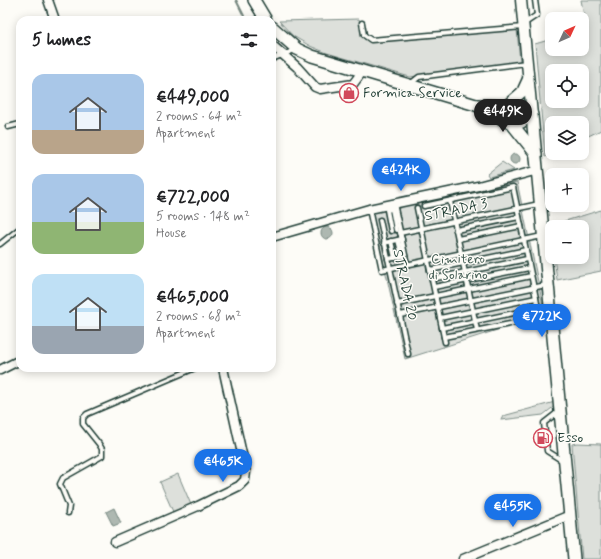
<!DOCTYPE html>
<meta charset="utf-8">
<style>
body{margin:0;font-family:Mynerve,sans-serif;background:#f6f6f6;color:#202124;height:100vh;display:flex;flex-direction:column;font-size:15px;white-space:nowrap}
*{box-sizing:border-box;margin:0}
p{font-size:13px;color:#757577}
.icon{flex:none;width:22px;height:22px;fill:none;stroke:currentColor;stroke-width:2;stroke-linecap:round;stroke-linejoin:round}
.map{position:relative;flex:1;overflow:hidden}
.panel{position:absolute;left:16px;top:16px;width:260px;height:356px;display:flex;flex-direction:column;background:#fff;border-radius:12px;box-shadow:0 2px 10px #0003}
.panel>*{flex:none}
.needle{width:26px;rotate:46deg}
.buttons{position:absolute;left:545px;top:12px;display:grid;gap:8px}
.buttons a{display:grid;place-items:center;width:44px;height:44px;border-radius:8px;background:#fff;box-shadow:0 2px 10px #0003;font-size:20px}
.price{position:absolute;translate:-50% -34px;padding:0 9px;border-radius:14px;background:#1a73e8;color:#fff;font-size:13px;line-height:26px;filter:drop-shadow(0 1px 2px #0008)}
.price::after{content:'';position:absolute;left:50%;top:24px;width:12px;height:9px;margin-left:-6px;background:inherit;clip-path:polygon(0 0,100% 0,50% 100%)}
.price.selected{background:#222;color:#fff}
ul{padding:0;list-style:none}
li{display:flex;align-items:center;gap:12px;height:100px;padding:0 16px}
li span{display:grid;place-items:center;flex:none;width:112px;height:80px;border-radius:12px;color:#555}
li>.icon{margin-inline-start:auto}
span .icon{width:48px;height:48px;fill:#fffc;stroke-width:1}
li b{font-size:17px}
h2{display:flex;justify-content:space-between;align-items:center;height:48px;padding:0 16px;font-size:17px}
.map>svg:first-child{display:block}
</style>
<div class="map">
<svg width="601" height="559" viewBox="0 0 601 559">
<rect width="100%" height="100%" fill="#fdfcf7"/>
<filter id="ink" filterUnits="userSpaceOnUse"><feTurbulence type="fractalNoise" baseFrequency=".025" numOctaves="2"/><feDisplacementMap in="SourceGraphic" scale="8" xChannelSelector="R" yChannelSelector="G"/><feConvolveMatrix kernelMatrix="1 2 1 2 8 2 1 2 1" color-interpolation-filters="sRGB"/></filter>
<g filter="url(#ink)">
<g fill="#dde0db" stroke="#7e8e88" fill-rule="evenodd">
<path d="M581,0h20v130l-19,9v-16h-30l1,30 -8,4 -10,-113 17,-5v10h30v-19l4,-4zM552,71h30v30h-30z"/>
<polygon points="359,19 364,39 375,42 517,30 520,62 410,77 327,53 310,46 293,36 279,21"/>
<polygon points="502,162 514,170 489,177 487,174"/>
<polygon points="517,182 545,315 405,359 372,211"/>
<polygon points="601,210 601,271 557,280 554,257 582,257 582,227 554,227 552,225"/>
<polygon points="555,402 556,405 543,415 501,420 503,416"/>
<polygon points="577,443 601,444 601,559 582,559 572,444"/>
<polygon points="178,474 192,507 174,514 160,482"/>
</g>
<g fill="#aeb8b1" stroke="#75877f">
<circle cx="515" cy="159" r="5"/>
<circle cx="327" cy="233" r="6"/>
<polygon points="114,508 121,523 113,526 106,512"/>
</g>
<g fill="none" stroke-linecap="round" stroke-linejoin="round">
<polyline stroke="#75877f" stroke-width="2" points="236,0 245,18"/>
<g stroke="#1f3d34" stroke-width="7">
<g id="service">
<polyline points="255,20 262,16"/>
<polyline points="362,23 364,35 371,40 523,27"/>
<polyline points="525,23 537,15 535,0"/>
<polyline points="272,59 295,50"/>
<polyline points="410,84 419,77 526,63"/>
<polyline points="8,127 20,124"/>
<polyline points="450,201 477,330"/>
<polyline points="424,206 513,187 538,308 538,315 510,324 444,337"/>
<polyline points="417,208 445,342"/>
<polyline points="369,209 382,270 542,236"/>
<polyline points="392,209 396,230"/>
<polyline points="380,220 408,354"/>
<polyline points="456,230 519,217"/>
<polyline points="391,231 387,210 395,208 407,264"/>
<polyline points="400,233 539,204"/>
<polyline points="458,239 521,226"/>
<polyline points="398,240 402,256"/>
<polyline points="391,241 395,258"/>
<polyline points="384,243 402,239"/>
<polyline points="0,244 20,228"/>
<polyline points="388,259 405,256"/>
<polyline points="430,270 526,250"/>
<polyline points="432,279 527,259"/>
<polyline points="434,287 529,268"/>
<polyline points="397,304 531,276"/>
<polyline points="400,315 546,285"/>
<polyline points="440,318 536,298"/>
<polyline points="442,328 538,308"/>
<polyline points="558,412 544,423 547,451 563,461"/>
<polyline points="68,513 69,506 60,484 63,478 102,456 102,449 99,444 83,424 83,418 87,414 195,368"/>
</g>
</g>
<g stroke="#1f3d34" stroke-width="11">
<g id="minor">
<polyline points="48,0 55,20"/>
<polyline points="272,45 297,67 315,87 320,89 353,84 362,72"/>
<polyline points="272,237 369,209 478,186 538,170"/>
<polyline points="0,370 20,360"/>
<polyline points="115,542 198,506 239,486 245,480 246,472 223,368"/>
<polyline points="463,559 570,515"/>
</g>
</g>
<g stroke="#1f3d34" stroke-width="13">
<g id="tertiary">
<polyline points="506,106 522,92 528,79"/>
<polyline points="512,124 521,123 532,115 521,0"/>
</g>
</g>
<g stroke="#1f3d34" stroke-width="14">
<g id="secondary">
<polyline points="254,0 266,20"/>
<polyline points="272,27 297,49 312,56 476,105 512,124 536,154"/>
<polyline points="476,105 506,106 532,115 574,559"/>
</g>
</g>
<use href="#service" stroke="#fdfcf7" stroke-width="4"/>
<use href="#minor" stroke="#fdfcf7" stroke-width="8"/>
<use href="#tertiary" stroke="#fdfcf7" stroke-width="10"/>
<use href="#secondary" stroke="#fdfcf7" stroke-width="11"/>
</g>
</g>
<defs>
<g id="shop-ring" transform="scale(1)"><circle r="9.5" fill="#fdfcf7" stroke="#d1495b" stroke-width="1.5"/><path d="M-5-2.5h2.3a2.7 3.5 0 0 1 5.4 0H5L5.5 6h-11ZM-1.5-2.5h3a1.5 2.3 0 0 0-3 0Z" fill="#d1495b"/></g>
<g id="fuel-ring" transform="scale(1)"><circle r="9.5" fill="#fdfcf7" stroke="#d1495b" stroke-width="1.5"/><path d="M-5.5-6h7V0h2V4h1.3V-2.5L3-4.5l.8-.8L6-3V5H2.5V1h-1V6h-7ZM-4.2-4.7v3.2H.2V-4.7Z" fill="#d1495b"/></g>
</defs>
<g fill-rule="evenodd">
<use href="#shop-ring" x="349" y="93"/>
<use href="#fuel-ring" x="543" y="438"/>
</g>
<g text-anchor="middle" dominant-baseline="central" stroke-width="3" stroke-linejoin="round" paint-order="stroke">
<g font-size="14" fill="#1f3d34" stroke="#fdfcf7" text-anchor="start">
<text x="363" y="93">Formica Service</text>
<text x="557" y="438">Esso</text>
</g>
<g font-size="14" fill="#1f3d34" stroke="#fdfcf7">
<text transform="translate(456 210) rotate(-12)">STRADA 3</text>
<text transform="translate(405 285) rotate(78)">STRADA 20</text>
</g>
<g font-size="14" fill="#455e55" stroke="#fdfcf7">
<text x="458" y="259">Cimitero<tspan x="458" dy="16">di Solarino</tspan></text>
</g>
</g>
</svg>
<div class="buttons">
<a><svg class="needle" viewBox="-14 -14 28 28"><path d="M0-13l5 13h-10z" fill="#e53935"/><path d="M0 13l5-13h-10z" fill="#757577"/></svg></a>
<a><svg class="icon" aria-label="locate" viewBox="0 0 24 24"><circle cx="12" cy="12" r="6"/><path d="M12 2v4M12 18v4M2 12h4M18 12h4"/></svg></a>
<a><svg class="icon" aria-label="layers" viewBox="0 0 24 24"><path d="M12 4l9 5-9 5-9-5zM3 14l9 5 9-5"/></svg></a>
<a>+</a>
<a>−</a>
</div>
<b class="price selected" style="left:503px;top:133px">€449K</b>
<b class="price" style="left:401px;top:192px">€424K</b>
<b class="price" style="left:542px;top:338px">€722K</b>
<b class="price" style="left:223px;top:483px">€465K</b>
<b class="price" style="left:513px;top:528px">€455K</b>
<section class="panel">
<h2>5 homes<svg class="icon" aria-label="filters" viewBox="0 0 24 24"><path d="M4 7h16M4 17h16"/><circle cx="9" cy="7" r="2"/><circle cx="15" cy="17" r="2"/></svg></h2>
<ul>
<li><span style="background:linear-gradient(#a9c7e8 70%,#b9a48a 0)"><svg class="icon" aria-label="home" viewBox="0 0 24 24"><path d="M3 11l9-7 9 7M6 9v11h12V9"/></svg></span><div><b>€449,000</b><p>2 rooms · 64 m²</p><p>Apartment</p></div></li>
<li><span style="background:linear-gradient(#a9c7e8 60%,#8fb573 0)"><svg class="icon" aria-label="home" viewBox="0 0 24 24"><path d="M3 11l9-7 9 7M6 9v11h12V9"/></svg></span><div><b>€722,000</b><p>5 rooms · 148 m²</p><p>House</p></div></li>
<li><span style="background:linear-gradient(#bfe0f5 65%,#9aa5b1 0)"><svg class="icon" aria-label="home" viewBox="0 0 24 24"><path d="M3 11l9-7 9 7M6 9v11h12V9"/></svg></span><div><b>€465,000</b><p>2 rooms · 68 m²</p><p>Apartment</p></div></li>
</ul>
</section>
</div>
